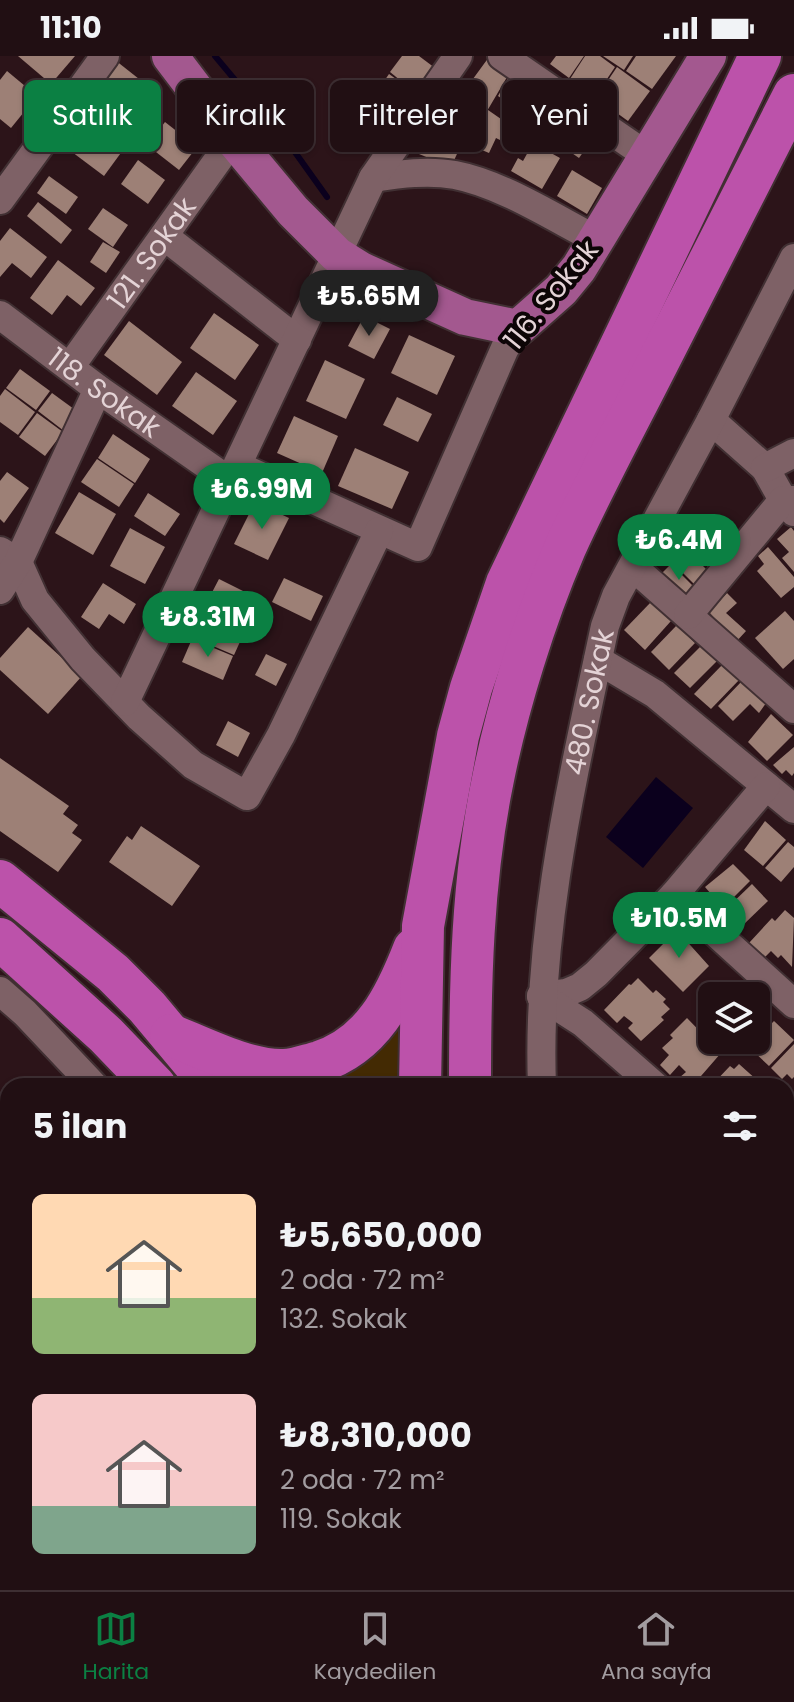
<!DOCTYPE html>
<html lang="tr">
<meta charset="utf-8">
<style>
body{margin:0;font-family:Poppins,sans-serif;background:#29181c;color:#f1f3f6;height:100vh;display:flex;flex-direction:column;font-size:30px;white-space:nowrap}
*{box-sizing:border-box;margin:0}
p{font-size:26px;color:#a29ca0}
.icon{flex:none;width:44px;height:44px;fill:none;stroke:currentColor;stroke-width:2;stroke-linecap:round;stroke-linejoin:round}
.map{position:relative;flex:1;overflow:hidden}
.drawer{position:absolute;left:0px;top:1022px;width:794px;height:512px;display:flex;flex-direction:column;background:#210f13;border-radius:24px 24px 0 0;box-shadow:0 2px 6px #0004,0 0 0 2px #3e2f33}
.drawer>*{flex:none}
.top-card{position:absolute;left:24px;top:24px;width:746px;height:72px;display:flex;gap:16px}
.fabs{position:absolute;left:698px;top:926px;display:grid;gap:16px}
.fabs a{display:grid;place-items:center;width:72px;height:72px;border-radius:12px;background:#210f13;box-shadow:0 2px 6px #0004,0 0 0 2px #3e2f33;font-size:40px}
.price{position:absolute;translate:-50% -68px;padding:0 18px;border-radius:28px;background:#0b8043;color:#fff;font-size:26px;line-height:52px;filter:drop-shadow(0 2px 4px #0008)}
.price::after{content:'';position:absolute;left:50%;top:48px;width:24px;height:18px;margin-left:-12px;background:inherit;clip-path:polygon(0 0,100% 0,50% 100%)}
.price.active{background:#222;color:#fff}
ul{padding:0;list-style:none}
li{display:flex;align-items:center;gap:24px;height:200px;padding:0 32px}
li span{display:grid;place-items:center;flex:none;width:224px;height:160px;border-radius:12px;color:#555}
li>.icon{margin-inline-start:auto}
span .icon{width:96px;height:96px;fill:#fffc;stroke-width:1}
li b{font-size:34px}
h2{display:flex;justify-content:space-between;align-items:center;height:96px;padding:0 32px;font-size:34px}
.chip{padding:0 28px;border-radius:12px;background:#210f13;box-shadow:0 2px 6px #0004,0 0 0 2px #3e2f33;font-size:28px;line-height:72px}
.chip.active{background:#0b8043;color:#fff}
.status{display:flex;justify-content:space-between;align-items:center;height:56px;padding:0 40px;background:#210f13;direction:ltr}
.status svg{height:22px;fill:currentColor}
.dock{display:flex;justify-content:space-around;align-items:center;height:112px;border-top:2px solid #3e2f33;background:#210f13;font-size:22px;color:#a29ca0}
.dock a{display:grid;justify-items:center;gap:4px}
.dock .active{color:#0b8043}
.map>svg:first-child{display:block}
</style>
<div class="status"><b>11:10</b><svg viewBox="0 0 49 12"><path d="M0 12V9h3v3zM5 12V6h3v6zM10 12V3h3v9zM15 12V0h3v12zM26 1h20v11H26zM47 4h2v5h-2z"/></svg></div>
<div class="map">
<svg width="794" height="1534" viewBox="0 0 794 1534">
<rect width="100%" height="100%" fill="#2c1419"/>
<polygon fill="#432a03" points="404,955 405,1030 230,1030 216,1012 246,1021"/>
<polygon fill="#0b001d" points="656,721 693,752 643,812 606,781"/>
<g fill="none" stroke-linecap="round" stroke-linejoin="round">
<polyline stroke="#0b001d" stroke-width="6" points="215,0 292,92 327,141"/>
</g>
<g fill="#9d8076">
<polygon points="18,0 75,0 51,28"/>
<polygon points="402,0 419,0 435,12 417,38 390,16"/>
<polygon points="556,0 584,0 569,22 550,8"/>
<polygon points="585,0 600,0 615,11 595,41 570,23"/>
<polygon points="603,0 633,0 624,14"/>
<polygon points="636,0 676,0 652,33 626,15"/>
<polygon points="489,1 510,16 480,67 463,55 470,39 458,30 463,22 470,27"/>
<polygon points="115,4 158,38 143,56 101,22"/>
<polygon points="617,11 650,35 628,65 596,42"/>
<polygon points="7,15 37,40 11,72 0,63 0,24"/>
<polygon points="511,17 549,43 534,65 498,40"/>
<polygon points="389,18 417,38 405,55 378,34"/>
<polygon points="377,35 404,55 394,72 365,52"/>
<polygon points="440,47 462,56 479,68 468,88 429,74"/>
<polygon points="488,54 514,72 506,87 496,82 489,97 470,89"/>
<polygon points="571,57 598,75 579,102 553,84"/>
<polygon points="165,66 197,91 179,114 147,89"/>
<polygon points="87,68 123,94 104,120 68,93"/>
<polygon points="428,75 462,87 451,111 419,98"/>
<polygon points="533,87 560,102 542,133 511,115 518,102 523,105"/>
<polygon points="138,104 165,124 148,148 121,128"/>
<polygon points="572,114 602,132 587,158 557,140"/>
<polygon points="49,120 78,141 66,158 37,137"/>
<polygon points="38,146 72,174 61,188 27,160"/>
<polygon points="103,152 128,169 113,191 88,173"/>
<polygon points="10,172 47,201 31,222 12,207 0,221 0,185"/>
<polygon points="103,186 120,196 106,217 90,206"/>
<polygon points="58,204 95,232 81,250 67,239 52,259 30,242"/>
<polygon points="214,257 259,289 235,324 190,292"/>
<polygon points="364,260 390,273 374,303 348,290"/>
<polygon points="129,265 182,306 157,339 104,299"/>
<polygon points="409,279 455,300 437,339 391,317"/>
<polygon points="325,304 365,323 346,363 306,345"/>
<polygon points="20,313 50,335 36,354 6,332"/>
<polygon points="196,316 237,345 213,379 172,350"/>
<polygon points="5,333 35,356 18,379 0,366 0,340"/>
<polygon points="52,337 78,356 64,375 38,355"/>
<polygon points="397,341 432,358 418,386 383,369"/>
<polygon points="37,357 63,376 45,400 19,381"/>
<polygon points="294,360 338,380 322,417 277,397"/>
<polygon points="113,378 150,403 135,427 98,402"/>
<polygon points="355,392 409,416 392,453 338,430"/>
<polygon points="97,403 134,428 119,451 81,426"/>
<polygon points="7,416 29,432 4,467 0,463 0,425"/>
<polygon points="79,436 116,458 93,499 55,477"/>
<polygon points="148,437 180,458 165,480 134,460"/>
<polygon points="255,446 289,462 268,504 234,488"/>
<polygon points="791,471 794,475 794,516 782,502 789,496 777,483"/>
<polygon points="130,472 165,491 145,528 110,510"/>
<polygon points="704,476 729,501 714,517 688,491"/>
<polygon points="768,491 794,521 794,531 781,542 757,515 764,508 758,500"/>
<polygon points="686,493 712,519 698,532 673,507"/>
<polygon points="671,508 697,534 687,543 661,518"/>
<polygon points="284,522 323,540 311,565 272,546"/>
<polygon points="219,523 255,541 243,565 225,555 235,535 224,555 207,546"/>
<polygon points="103,527 136,548 124,568 109,558 99,573 81,561"/>
<polygon points="727,537 737,547 726,557 746,575 735,587 714,566 716,564 709,556"/>
<polygon points="651,546 671,565 645,594 624,574"/>
<polygon points="785,555 794,565 794,603 783,613 755,582"/>
<polygon points="203,558 244,577 234,599 192,581"/>
<polygon points="677,569 695,587 669,614 651,596"/>
<polygon points="28,571 82,620 48,658 0,614 0,602"/>
<polygon points="192,583 233,600 223,624 182,606"/>
<polygon points="701,590 718,604 690,632 674,617"/>
<polygon points="266,598 287,608 276,630 255,619"/>
<polygon points="723,608 740,623 711,653 694,638"/>
<polygon points="742,625 769,643 759,657 750,648 733,665 718,650"/>
<polygon points="771,658 793,679 767,705 748,686"/>
<polygon points="228,665 250,677 238,701 216,689"/>
<polygon points="794,691 794,717 792,720 786,714 782,718 773,709"/>
<polygon points="0,702 69,750 63,758 78,769 72,777 82,784 58,816 0,775"/>
<polygon points="765,765 786,784 763,810 744,794"/>
<polygon points="141,770 200,810 172,850 109,806 127,780 132,784"/>
<polygon points="788,786 794,791 794,811 781,826 765,812"/>
<polygon points="733,808 750,825 723,852 705,831"/>
<polygon points="752,828 768,845 741,871 725,854"/>
<polygon points="785,854 794,862 792,911 781,899 778,902 771,895 764,902 749,887 772,862 775,865"/>
<polygon points="674,871 709,910 683,936 649,902 664,887 661,884"/>
<polygon points="638,922 653,937 656,934 666,943 663,946 670,953 661,961 664,964 641,985 628,972 633,967 624,960 617,967 604,954 629,928 631,929"/>
<polygon points="687,962 721,997 701,1020 703,1023 697,1030 687,1030 679,1022 686,1016 679,1009 670,1019 660,1009 669,999 662,992 673,982 670,979"/>
<polygon points="774,965 794,984 769,1010 751,993 761,983 756,976 763,969 767,972"/>
<polygon points="794,988 794,1021 792,1023 787,1018 782,1023 771,1012"/>
<polygon points="739,1008 758,1025 754,1030 711,1030 730,1010 734,1013"/>
<polygon points="786,1061 794,1069 794,1116 786,1108"/>
<polygon points="789,1280 794,1285 794,1316 786,1308 786,1283"/>
<polygon points="786,1371 794,1378 794,1422 792,1420 786,1425"/>
<polygon points="786,1486 794,1490 794,1523 791,1520 788,1523 786,1521"/>
<polygon points="741,1526 773,1526 780,1534 749,1534"/>
</g>
<g fill="none" stroke-linecap="round" stroke-linejoin="round">
<g stroke="#413033" stroke-width="32">
<g id="minor">
<polyline points="502,0 646,99"/>
<path d="M373,122c27,-4 55,-8 82,-3 47,9 99,43 142,65"/>
<polyline points="0,144 105,0"/>
<polyline points="164,180 297,284"/>
<path id="s1" d="M0,259l98,74 133,93 7,-16 180,81 87,-199 13,-20"/>
<path id="s2" d="M70,311l163,-228"/>
<polyline points="711,364 765,412 783,444 794,456"/>
<polyline points="765,412 794,397"/>
<polyline points="0,495 18,506 35,544 83,603 139,661 193,709 247,740 281,679 379,475"/>
<polyline points="633,511 794,653"/>
<polyline points="0,534 18,506 98,333"/>
<polyline points="688,559 783,444 794,444"/>
<polyline points="598,604 655,638 794,753"/>
<polyline points="125,646 373,122 458,0"/>
<polyline points="674,839 794,948"/>
<polyline points="0,935 25,957 94,1030"/>
<polyline points="541,940 566,937 580,931 596,918 674,839 766,730"/>
<polyline points="541,940 583,967 655,1030"/>
<path id="s3" d="M542,1030c-6,-155 31,-309 63,-460l11,-30 95,-176 83,-162"/>
<polyline points="786,1147 794,1154"/>
<polyline points="786,1242 794,1234"/>
<polyline points="786,1450 794,1442"/>
<polyline points="436,1526 442,1534"/>
<polyline points="673,1526 677,1534"/>
<polyline points="702,1534 710,1526"/>
</g>
</g>
<g stroke="#413033" stroke-width="40">
<polyline id="major" points="170,0 233,83 293,155 337,199 361,214 465,261 518,272 561,234 579,212 708,0"/>
</g>
<g stroke="#413033" stroke-width="46">
<g id="highway">
<polyline points="0,825 113,917 147,951 213,1030"/>
<polyline points="0,883 106,979 155,1030"/>
<path d="M171,979c32,13 77,36 112,35 12,0 24,-5 36,-8 53,-17 76,-64 95,-113"/>
<polyline points="420,1030 423,870 458,680 471,632 507,527 760,0"/>
<path d="M470,1030c0,-102 2,-206 23,-307 15,-75 42,-161 72,-231 27,-60 59,-119 89,-178 47,-92 93,-183 140,-275"/>
<polyline points="498,1526 504,1534"/>
<polyline points="545,1526 551,1534"/>
<polyline points="587,1526 591,1534"/>
</g>
</g>
<use href="#minor" stroke="#7e6166" stroke-width="28"/>
<use href="#major" stroke="#a3588f" stroke-width="36"/>
<use href="#highway" stroke="#bc52aa" stroke-width="42"/>
</g>
<g text-anchor="middle" dominant-baseline="central" stroke-width="8" stroke-linejoin="round" paint-order="stroke">
<g font-size="28" fill="#e4d3d6" stroke="#0d0506">
<text stroke="none"><textPath href="#s2" startOffset="140">121. Sokak</textPath></text>
<text transform="translate(551 239) rotate(-51)">116. Sokak</text>
<text stroke="none"><textPath href="#s1" startOffset="130">118. Sokak</textPath></text>
<text stroke="none"><textPath href="#s3" startOffset="388">480. Sokak</textPath></text>
</g>
</g>
</svg>
<div class="fabs">
<a><svg class="icon" aria-label="layers" viewBox="0 0 24 24"><path d="M12 4l9 5-9 5-9-5zM3 14l9 5 9-5"/></svg></a>
</div>
<b class="price active" style="left:369px;top:282px">₺5.65M</b>
<b class="price" style="left:262px;top:475px">₺6.99M</b>
<b class="price" style="left:679px;top:526px">₺6.4M</b>
<b class="price" style="left:208px;top:603px">₺8.31M</b>
<b class="price" style="left:679px;top:904px">₺10.5M</b>
<div class="top-card">
<a class="chip active">Satılık</a>
<a class="chip">Kiralık</a>
<a class="chip">Filtreler</a>
<a class="chip">Yeni</a>
</div>
<section class="drawer">
<h2>5 ilan<svg class="icon" aria-label="filters" viewBox="0 0 24 24"><path d="M4 7h16M4 17h16"/><circle cx="9" cy="7" r="2"/><circle cx="15" cy="17" r="2"/></svg></h2>
<ul>
<li><span style="background:linear-gradient(#ffd9b3 65%,#8fb573 0)"><svg class="icon" aria-label="home" viewBox="0 0 24 24"><path d="M3 11l9-7 9 7M6 9v11h12V9"/></svg></span><div><b>₺5,650,000</b><p>2 oda · 72 m²</p><p>132. Sokak</p></div></li>
<li><span style="background:linear-gradient(#f6c9c9 70%,#7fa58c 0)"><svg class="icon" aria-label="home" viewBox="0 0 24 24"><path d="M3 11l9-7 9 7M6 9v11h12V9"/></svg></span><div><b>₺8,310,000</b><p>2 oda · 72 m²</p><p>119. Sokak</p></div></li>
</ul>
</section>
</div>
<nav class="dock">
<a class="active"><svg class="icon" aria-label="map" viewBox="0 0 24 24"><path d="M3 6l6-2 6 2 6-2v14l-6 2-6-2-6 2zM9 4v14M15 6v14"/></svg>Harita</a>
<a><svg class="icon" aria-label="saved" viewBox="0 0 24 24"><path d="M7 4h10v16l-5-4-5 4z"/></svg>Kaydedilen</a>
<a><svg class="icon" aria-label="home" viewBox="0 0 24 24"><path d="M3 11l9-7 9 7M6 9v11h12V9"/></svg>Ana sayfa</a>
</nav>
